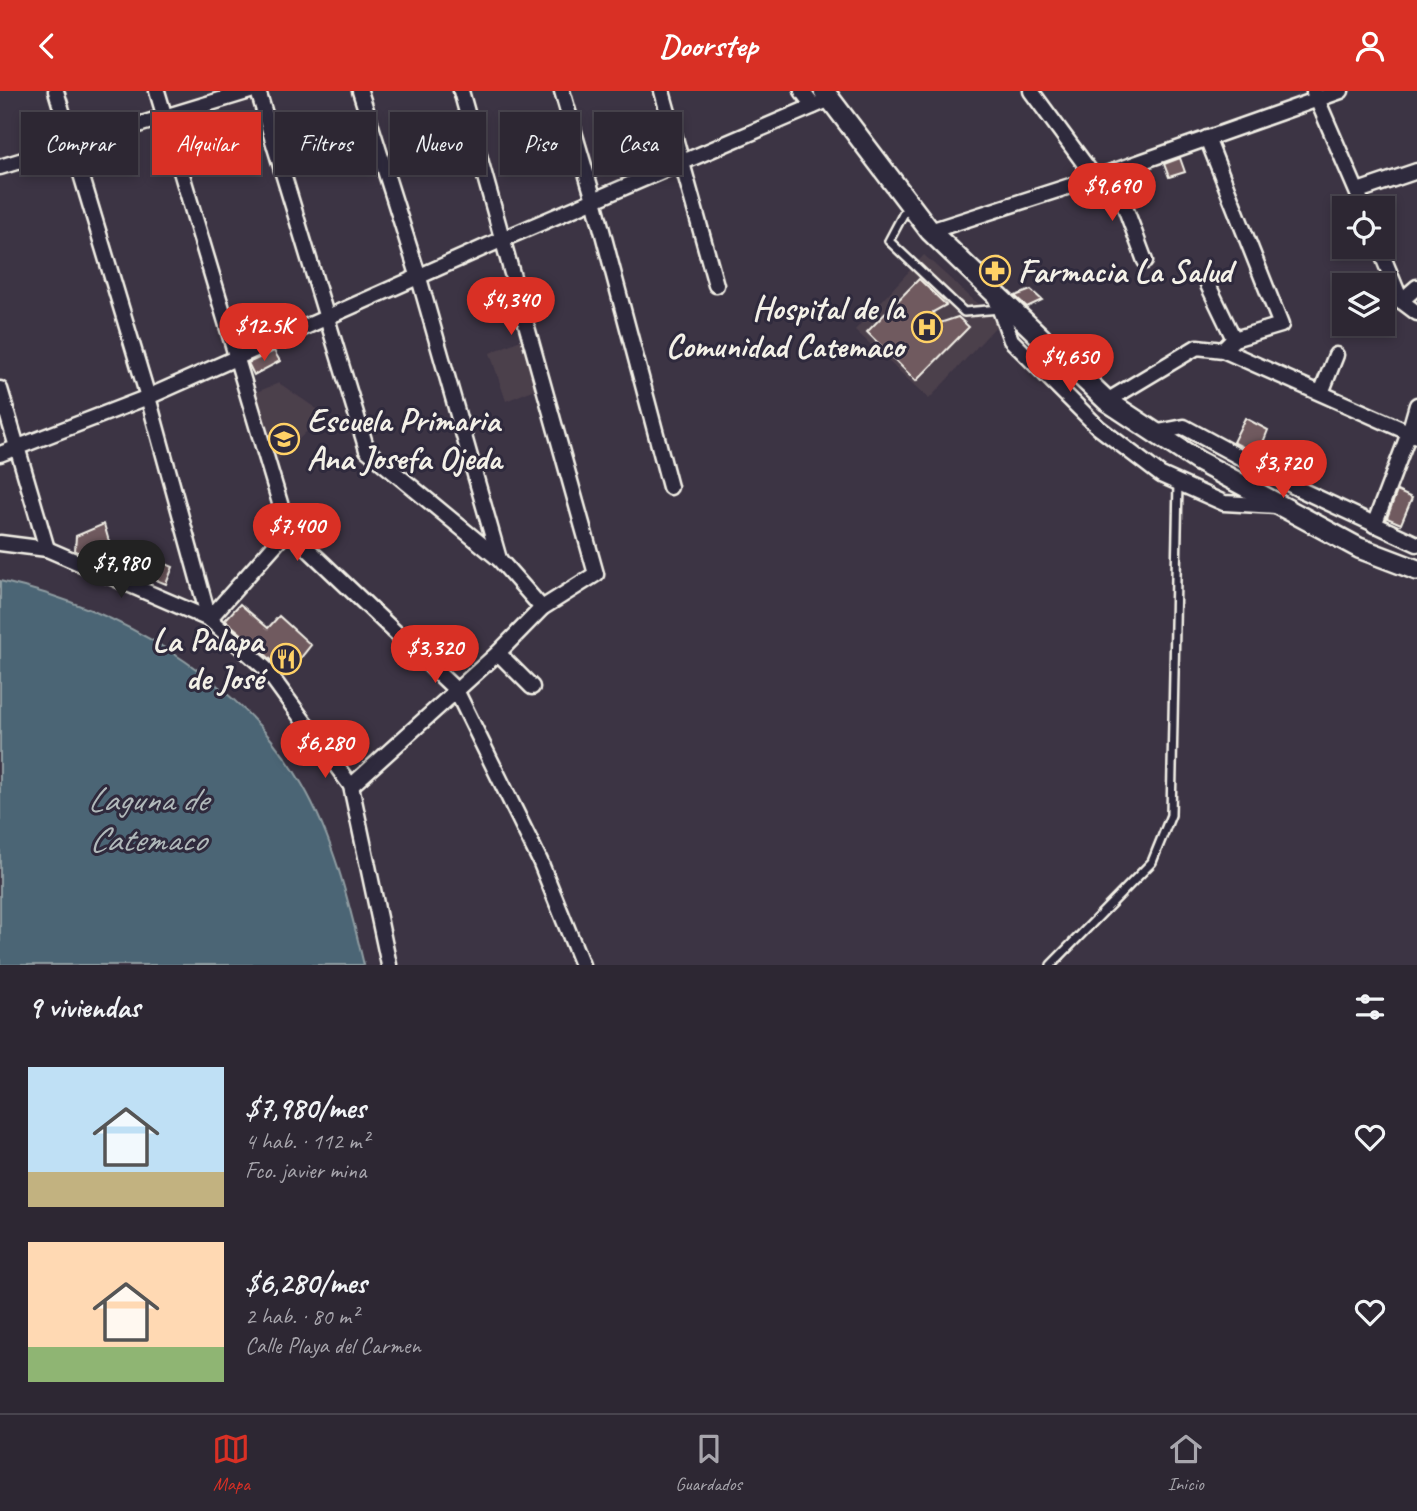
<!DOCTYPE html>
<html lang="es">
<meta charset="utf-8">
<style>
body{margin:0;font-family:Caveat,sans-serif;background:#39333f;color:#f1f3f6;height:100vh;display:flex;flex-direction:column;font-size:26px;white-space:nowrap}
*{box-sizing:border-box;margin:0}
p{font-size:23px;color:#a7a5ac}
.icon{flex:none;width:38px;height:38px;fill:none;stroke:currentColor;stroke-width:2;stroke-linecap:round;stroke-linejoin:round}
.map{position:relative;height:874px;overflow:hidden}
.panel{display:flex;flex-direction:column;background:#2d2733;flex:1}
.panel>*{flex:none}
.top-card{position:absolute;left:21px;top:21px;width:700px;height:63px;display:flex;gap:14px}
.buttons{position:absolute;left:1332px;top:105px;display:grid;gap:14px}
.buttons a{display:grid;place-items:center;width:63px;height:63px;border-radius:0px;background:#2d2733;box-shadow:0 4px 10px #0003,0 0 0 2px #48444e;font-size:35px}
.price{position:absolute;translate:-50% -60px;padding:0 16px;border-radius:24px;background:#d93025;color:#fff;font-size:23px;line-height:46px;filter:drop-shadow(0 2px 4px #0008)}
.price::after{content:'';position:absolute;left:50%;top:42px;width:21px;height:16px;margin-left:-10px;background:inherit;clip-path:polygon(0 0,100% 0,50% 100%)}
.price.selected{background:#222;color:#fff}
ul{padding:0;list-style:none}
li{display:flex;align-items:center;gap:21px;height:175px;padding:0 28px}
li span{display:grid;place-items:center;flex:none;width:196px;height:140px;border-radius:0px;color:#555}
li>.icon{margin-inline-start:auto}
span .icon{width:84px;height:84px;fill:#fffc;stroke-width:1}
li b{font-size:30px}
h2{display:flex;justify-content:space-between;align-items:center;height:84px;padding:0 28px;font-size:30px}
.tag{padding:0 24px;border-radius:0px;background:#2d2733;box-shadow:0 4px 10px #0003,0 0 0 2px #48444e;font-size:24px;line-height:63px}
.tag.selected{background:#d93025;color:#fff}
header{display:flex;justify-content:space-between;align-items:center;height:91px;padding:0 28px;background:#d93025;color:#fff;font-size:32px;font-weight:700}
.menu{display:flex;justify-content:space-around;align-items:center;height:98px;border-top:2px solid #48444e;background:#2d2733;font-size:19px;color:#a7a5ac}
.menu a{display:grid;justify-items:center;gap:4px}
.menu .selected{color:#d93025}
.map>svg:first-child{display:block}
</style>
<header><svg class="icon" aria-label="back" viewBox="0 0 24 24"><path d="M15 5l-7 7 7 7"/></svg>Doorstep<svg class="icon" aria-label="person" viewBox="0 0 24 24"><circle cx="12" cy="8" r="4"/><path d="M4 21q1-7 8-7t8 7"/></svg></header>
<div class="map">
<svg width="1417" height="874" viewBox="0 0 1417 874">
<rect width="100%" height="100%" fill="#3c3444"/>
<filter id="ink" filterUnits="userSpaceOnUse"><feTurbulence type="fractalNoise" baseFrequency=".0143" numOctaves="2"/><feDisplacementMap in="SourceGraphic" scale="14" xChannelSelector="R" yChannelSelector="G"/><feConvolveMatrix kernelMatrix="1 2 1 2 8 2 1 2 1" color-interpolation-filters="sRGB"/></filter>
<g filter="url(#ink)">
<g fill="#4c3f4c">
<polygon points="924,164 999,232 929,308 855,239"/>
<polygon points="523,248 540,296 506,310 490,262"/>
<polygon points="279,292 324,323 275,372 254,302"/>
</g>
<path fill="#4c6574" stroke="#8f9da2" stroke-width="2" d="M0,490c118,27 240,96 302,203 32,55 47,119 62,181h-364z"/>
<g fill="#705a5f" stroke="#f4f1e8" stroke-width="2">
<polygon points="1180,67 1185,81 1169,86 1164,73"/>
<polygon points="1000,167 1009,185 999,189 984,174"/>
<polygon points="919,188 946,214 933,221 937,233 958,226 969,236 916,290 867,241"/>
<polygon points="1031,199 1042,209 1027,216 1015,205"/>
<polygon points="274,260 280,270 254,284 248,272"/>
<polygon points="1245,327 1268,339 1258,364 1233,351"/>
<polygon points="1397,400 1412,407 1401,433 1387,427"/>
<polygon points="104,433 114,468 117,478 75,460 76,445"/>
<polygon points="132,458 173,476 166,493 124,476"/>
<polygon points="240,513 268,537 279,525 311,554 288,583 225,529"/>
</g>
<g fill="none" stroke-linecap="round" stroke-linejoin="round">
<g stroke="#f4f1e8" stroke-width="12">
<g id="lane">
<polyline points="907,116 889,150 964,221 1000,218"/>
<polyline points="1051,874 1152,771 1171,724 1178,392"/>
</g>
</g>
<g stroke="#f4f1e8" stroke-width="19">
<g id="street">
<polyline points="56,0 148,306 209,528"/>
<polyline points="157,0 288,439 456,599 540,770 582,874"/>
<polyline points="258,0 367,359 499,468 542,517"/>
<polyline points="360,0 419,187 499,468"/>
<polyline points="562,0 594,109 670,396"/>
<polyline points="662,0 716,194"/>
<polyline points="802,0 813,15"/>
<polyline points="1031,0 1095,87"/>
<polyline points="1314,1 1364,117"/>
<polyline points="1207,47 1281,234 1234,248 1223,259"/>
<polyline points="0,76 250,0"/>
<polyline points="1112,81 1145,170"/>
<polyline points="1358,100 1417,80"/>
<polyline points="930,140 1095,87 1341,0"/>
<polyline points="1379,156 1401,210"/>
<polyline points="1208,194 1234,248"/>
<polyline points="995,205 1011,249 1098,336 1161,384 1224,412 1277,415"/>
<polyline points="1401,210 1417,196"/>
<polyline points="1401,210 1417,222"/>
<polyline points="0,298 47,458"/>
<polyline points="1321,302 1336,264"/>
<polyline points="1107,310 1197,256 1223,259 1417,345"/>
<polyline points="1153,342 1184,336 1299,398 1417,453"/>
<polyline points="0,363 148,306 503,148 830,8"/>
<polyline points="1374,434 1409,342 1417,314"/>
<polyline points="0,452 47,458 209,528 265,577 351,695 389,874"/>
<polyline points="209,528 288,439"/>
<polyline points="498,562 532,596"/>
<polyline points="351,695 498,562 542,517 596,483 461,0"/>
</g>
</g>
<g stroke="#f4f1e8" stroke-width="24">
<polyline id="secondary" points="824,0 930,140 1107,310 1198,370 1359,457 1417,479"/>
</g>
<use href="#lane" stroke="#2f2a3d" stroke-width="7"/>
<use href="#street" stroke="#2f2a3d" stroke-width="14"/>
<use href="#secondary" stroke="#2f2a3d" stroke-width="19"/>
</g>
</g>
<defs>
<g id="pharmacy-ring" transform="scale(1.575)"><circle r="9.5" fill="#2f2a3d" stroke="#ffd166" stroke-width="1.5"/><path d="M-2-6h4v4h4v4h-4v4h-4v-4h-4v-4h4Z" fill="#ffd166"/></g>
<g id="hospital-ring" transform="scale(1.575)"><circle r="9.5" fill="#2f2a3d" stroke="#ffd166" stroke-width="1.5"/><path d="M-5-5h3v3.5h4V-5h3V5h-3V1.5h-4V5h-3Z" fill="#ffd166"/></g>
<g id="school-ring" transform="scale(1.575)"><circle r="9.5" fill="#2f2a3d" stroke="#ffd166" stroke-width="1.5"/><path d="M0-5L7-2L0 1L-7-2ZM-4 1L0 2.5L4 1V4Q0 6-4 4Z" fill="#ffd166"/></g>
<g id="restaurant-ring" transform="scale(1.575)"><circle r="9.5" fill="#2f2a3d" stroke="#ffd166" stroke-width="1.5"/><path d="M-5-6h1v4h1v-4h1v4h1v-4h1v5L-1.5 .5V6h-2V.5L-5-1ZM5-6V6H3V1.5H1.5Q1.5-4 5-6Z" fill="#ffd166"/></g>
</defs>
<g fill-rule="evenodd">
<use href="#pharmacy-ring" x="995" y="180"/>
<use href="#hospital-ring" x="927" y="236"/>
<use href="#school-ring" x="284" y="348"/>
<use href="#restaurant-ring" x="286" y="568"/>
</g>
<g text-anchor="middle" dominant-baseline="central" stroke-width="6" stroke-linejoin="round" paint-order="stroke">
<g font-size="33" font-weight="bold" fill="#f4f1e8" stroke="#2f2a3d" text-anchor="start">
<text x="1018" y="180">Farmacia La Salud</text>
<text x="904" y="217" text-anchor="end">Hospital de la<tspan x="904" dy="38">Comunidad Catemaco</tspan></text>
<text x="307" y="329">Escuela Primaria<tspan x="307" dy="38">Ana Josefa Ojeda</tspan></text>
<text x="263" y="549" text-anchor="end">La Palapa<tspan x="263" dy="38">de José</tspan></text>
</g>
<g font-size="35" font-style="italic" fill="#b1b9ba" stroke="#2f2a3d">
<text x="147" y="708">Laguna de<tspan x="147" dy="40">Catemaco</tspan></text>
</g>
</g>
</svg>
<div class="buttons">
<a><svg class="icon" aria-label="locate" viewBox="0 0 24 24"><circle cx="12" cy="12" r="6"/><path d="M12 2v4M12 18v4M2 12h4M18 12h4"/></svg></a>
<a><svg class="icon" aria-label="layers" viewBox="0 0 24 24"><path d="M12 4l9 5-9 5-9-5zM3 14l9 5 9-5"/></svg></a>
</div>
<b class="price" style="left:1112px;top:132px">$9,690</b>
<b class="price" style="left:511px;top:246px">$4,340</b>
<b class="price" style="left:264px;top:272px">$12.5K</b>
<b class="price" style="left:1070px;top:303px">$4,650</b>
<b class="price" style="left:1283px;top:409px">$3,720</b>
<b class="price" style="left:297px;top:472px">$7,400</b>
<b class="price selected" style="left:121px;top:509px">$7,980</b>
<b class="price" style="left:435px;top:594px">$3,320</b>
<b class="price" style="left:325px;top:689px">$6,280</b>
<div class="top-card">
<a class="tag">Comprar</a>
<a class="tag selected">Alquilar</a>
<a class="tag">Filtros</a>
<a class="tag">Nuevo</a>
<a class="tag">Piso</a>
<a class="tag">Casa</a>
</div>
</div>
<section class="panel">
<h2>9 viviendas<svg class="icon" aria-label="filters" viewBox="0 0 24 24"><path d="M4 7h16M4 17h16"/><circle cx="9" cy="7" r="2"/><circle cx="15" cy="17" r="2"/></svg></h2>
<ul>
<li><span style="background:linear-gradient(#bfe0f5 75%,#c2b280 0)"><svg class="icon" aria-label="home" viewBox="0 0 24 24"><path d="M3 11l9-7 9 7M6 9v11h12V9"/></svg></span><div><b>$7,980/mes</b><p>4 hab. · 112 m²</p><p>Fco. javier mina</p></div><svg class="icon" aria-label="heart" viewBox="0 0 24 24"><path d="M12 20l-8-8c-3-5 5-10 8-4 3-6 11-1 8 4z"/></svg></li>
<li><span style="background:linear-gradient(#ffd9b3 75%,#8fb573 0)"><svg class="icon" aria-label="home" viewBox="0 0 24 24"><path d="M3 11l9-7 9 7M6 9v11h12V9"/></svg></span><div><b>$6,280/mes</b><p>2 hab. · 80 m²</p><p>Calle Playa del Carmen</p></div><svg class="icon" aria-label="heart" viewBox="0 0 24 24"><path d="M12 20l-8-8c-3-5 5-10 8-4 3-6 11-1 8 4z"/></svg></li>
</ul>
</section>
<nav class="menu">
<a class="selected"><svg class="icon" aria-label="map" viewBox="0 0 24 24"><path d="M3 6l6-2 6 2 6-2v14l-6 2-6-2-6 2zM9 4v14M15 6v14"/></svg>Mapa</a>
<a><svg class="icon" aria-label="saved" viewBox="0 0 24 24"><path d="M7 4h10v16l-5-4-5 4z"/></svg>Guardados</a>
<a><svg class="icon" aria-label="home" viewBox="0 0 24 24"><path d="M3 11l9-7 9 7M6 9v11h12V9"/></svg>Inicio</a>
</nav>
